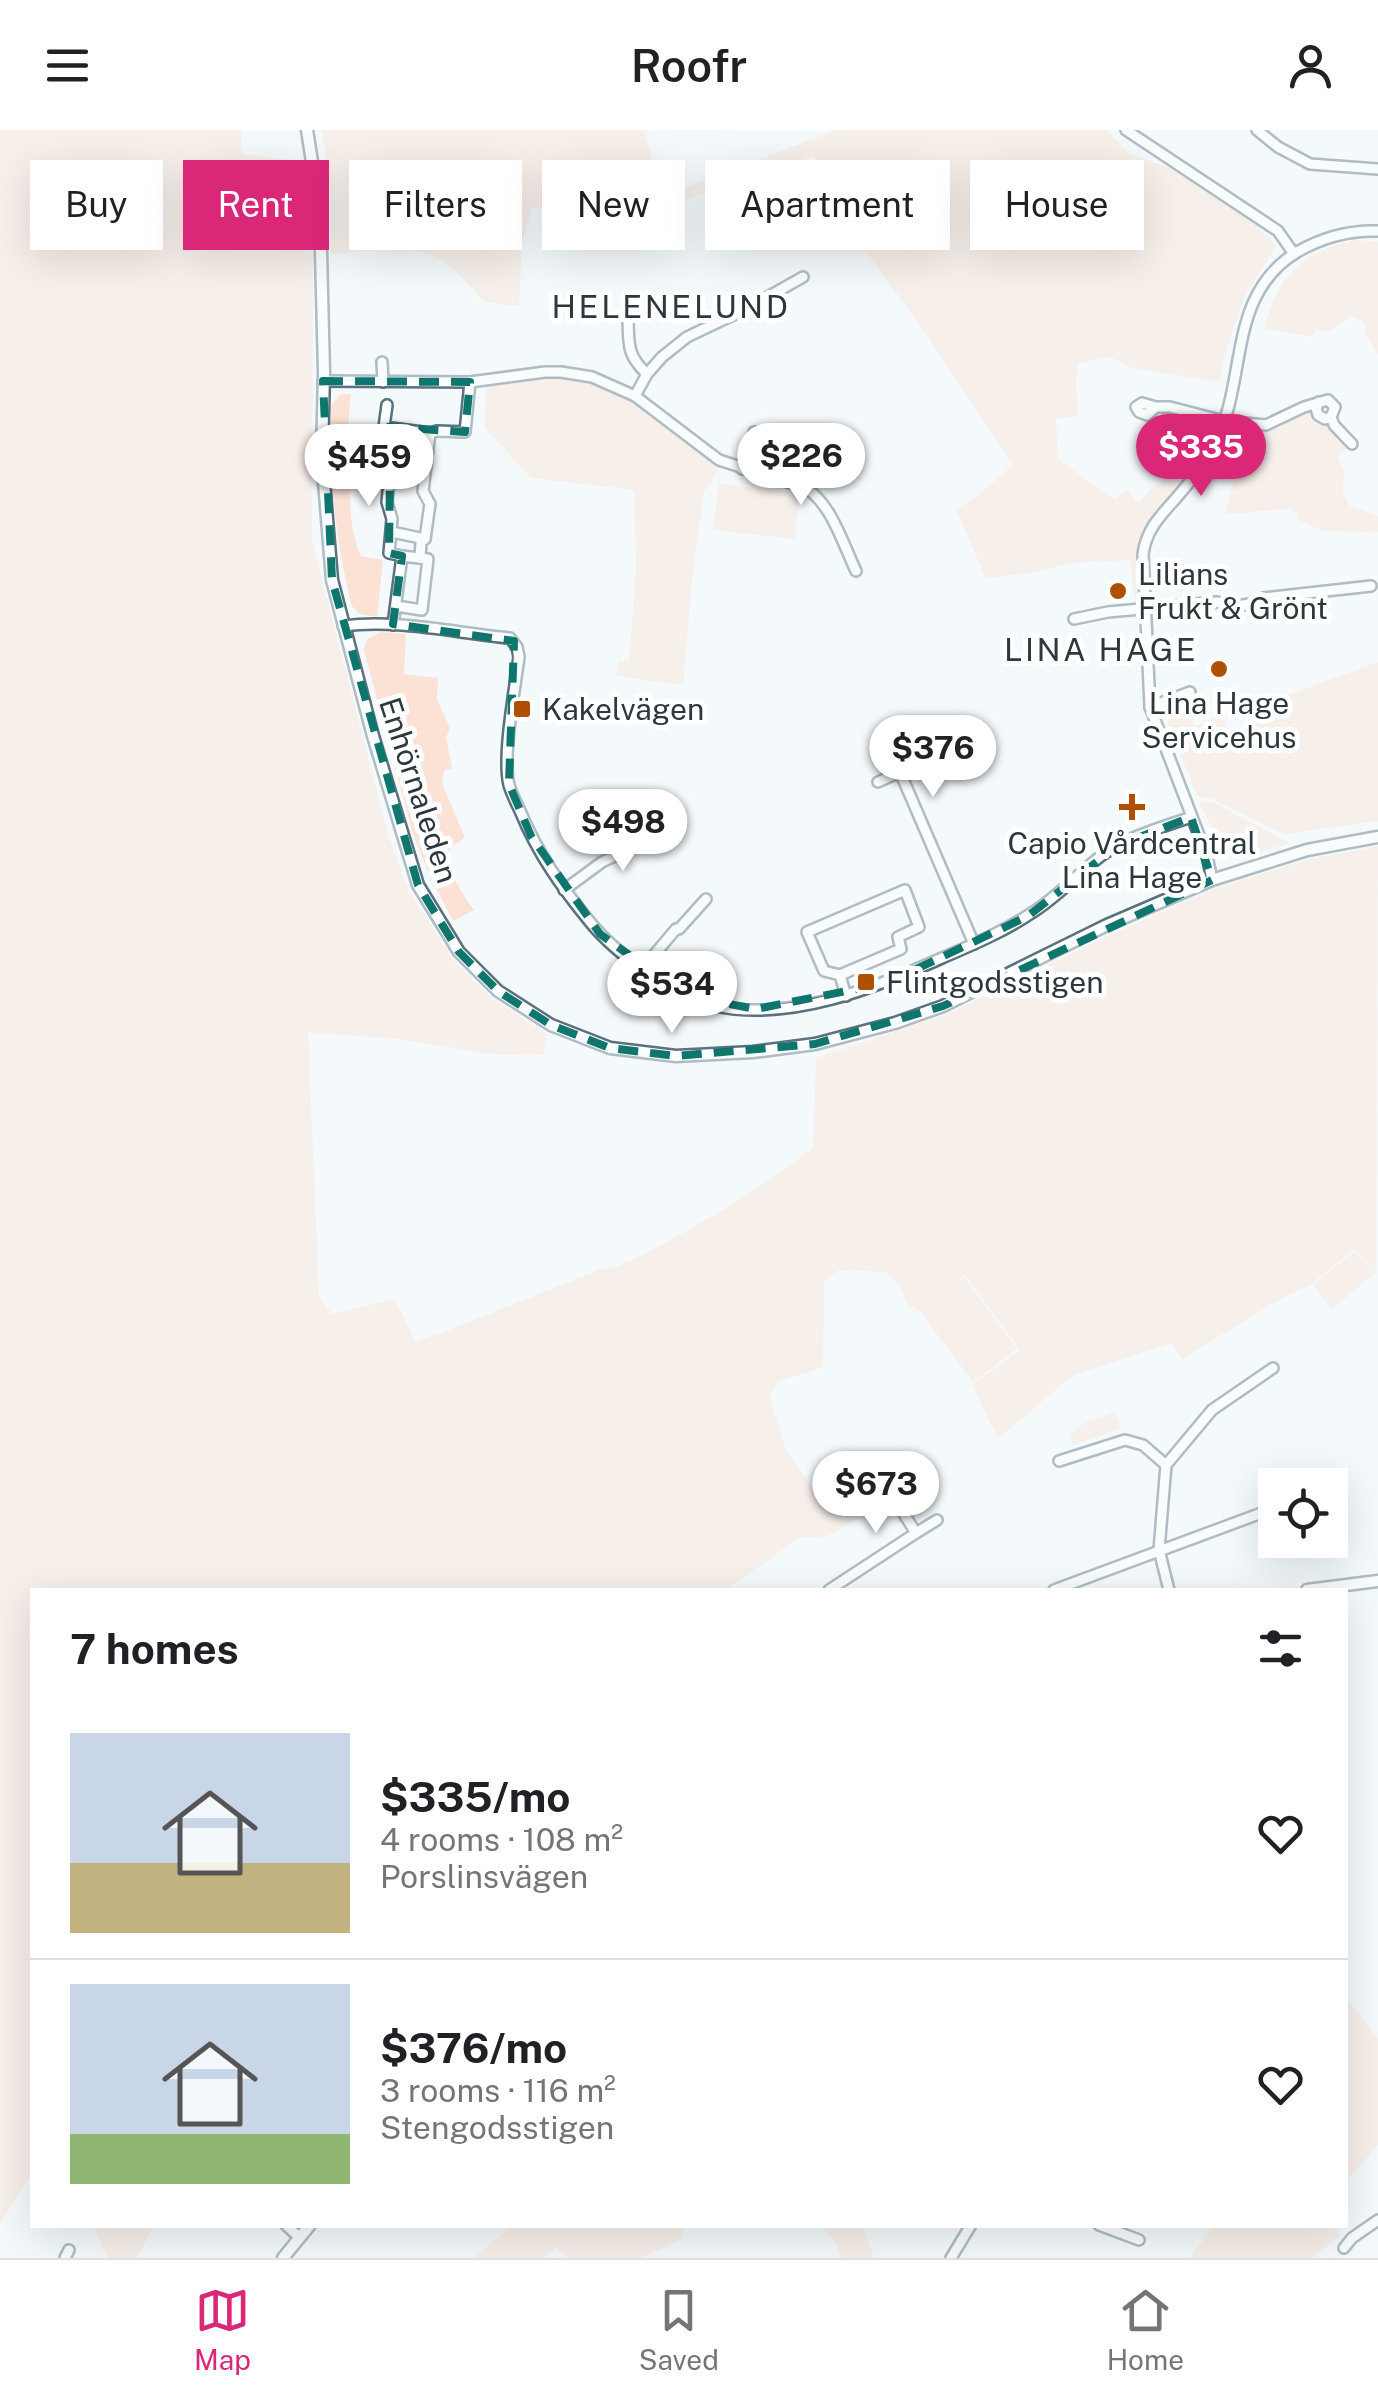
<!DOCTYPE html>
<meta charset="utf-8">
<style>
body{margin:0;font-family:"Public Sans",sans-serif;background:#f2f2f2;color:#202124;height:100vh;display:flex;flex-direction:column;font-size:38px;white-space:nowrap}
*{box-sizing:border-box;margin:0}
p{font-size:32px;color:#757577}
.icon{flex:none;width:55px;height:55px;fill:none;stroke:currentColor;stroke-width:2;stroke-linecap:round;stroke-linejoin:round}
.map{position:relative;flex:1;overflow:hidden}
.sheet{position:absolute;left:30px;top:1458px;width:1318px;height:640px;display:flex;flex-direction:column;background:#fff;border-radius:0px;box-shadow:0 10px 40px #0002}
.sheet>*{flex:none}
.banner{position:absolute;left:30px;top:30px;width:1320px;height:90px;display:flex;gap:20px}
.buttons{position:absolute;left:1258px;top:1338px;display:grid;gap:20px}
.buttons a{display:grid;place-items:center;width:90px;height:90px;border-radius:0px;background:#fff;box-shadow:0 10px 40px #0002;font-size:50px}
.price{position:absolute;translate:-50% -85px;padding:0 22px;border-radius:35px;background:#fff;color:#222;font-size:32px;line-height:65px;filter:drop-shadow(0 2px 5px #0008)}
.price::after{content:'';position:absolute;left:50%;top:60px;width:30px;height:22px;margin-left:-15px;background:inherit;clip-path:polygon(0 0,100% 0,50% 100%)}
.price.current{background:#db2777;color:#fff}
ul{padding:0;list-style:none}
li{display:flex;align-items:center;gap:30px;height:250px;padding:0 40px}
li+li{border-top:2px solid #e0e0e0}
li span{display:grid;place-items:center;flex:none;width:280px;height:200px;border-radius:0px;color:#555}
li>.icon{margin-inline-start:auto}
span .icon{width:120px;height:120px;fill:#fffc;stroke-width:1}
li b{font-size:42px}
h2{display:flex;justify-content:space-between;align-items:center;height:120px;padding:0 40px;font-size:42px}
.tag{padding:0 35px;border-radius:0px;background:#fff;box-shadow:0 10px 40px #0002;font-size:35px;line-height:90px}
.tag.current{background:#db2777;color:#fff}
header{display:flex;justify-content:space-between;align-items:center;height:130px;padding:0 40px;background:#fff;font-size:45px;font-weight:600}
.tab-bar{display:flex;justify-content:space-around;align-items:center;height:140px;border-top:2px solid #e0e0e0;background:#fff;font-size:28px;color:#757577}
.tab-bar a{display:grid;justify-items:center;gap:5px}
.tab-bar .current{color:#db2777}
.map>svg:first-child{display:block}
</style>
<header><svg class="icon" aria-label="menu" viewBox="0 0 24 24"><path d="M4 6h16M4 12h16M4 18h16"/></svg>Roofr<svg class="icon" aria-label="person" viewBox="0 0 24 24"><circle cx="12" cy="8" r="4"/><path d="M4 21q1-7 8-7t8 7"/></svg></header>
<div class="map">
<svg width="1378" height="2128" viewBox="0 0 1378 2128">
<rect width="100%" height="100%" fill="#f4f9fc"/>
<g fill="#fbe2d5">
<path d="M0,0h241l1,24 63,8 8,93 -1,285 77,298 21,55 44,68 39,38 54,35 -3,21 -52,-1 -86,-14 -98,-8 11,264 13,18 63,-15 20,42 26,-8 158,-63c24,-3 42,-15 64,-26 52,-28 103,-60 150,-96l3,-90 129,-43 167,-81 104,-46 94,-29 68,-13 -2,429 -21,-26 -45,36 -28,13 -100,61 -10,-16 -89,29 -15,7 -70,60 -26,-54 48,-35 -55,-75 -11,8 10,-6 53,72 -44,33 -54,-72 -11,-5 -9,-21 -13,-12 -47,-2 -15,11 -1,86 -46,15 -8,14 17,54 42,60 51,-27 10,16 -63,38 -27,1 -73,52h-694v583l-32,50z"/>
<path d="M322,0h322l19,66 173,-66h271l21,23 39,14 45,26 32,21 33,31 -34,55 -18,54 -5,28 -91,-15 -20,-11 -31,8 -2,15 1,37 -21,3 2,40 57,41 11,-11 12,14 15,-16 35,-25 12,6 -55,74 2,67h-11l-6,-49 -61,3 -29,8 -54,8 -30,-70c22,-11 38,-28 57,-44l-86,-130 -95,-130 -10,-22 -8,-27 -153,52 -74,6 -55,-7 -10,36 -3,63 -35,-4c-10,-12 -34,-39 -47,-45 -28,-13 -77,-6 -106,-3l-1,-70z"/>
<path d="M1357,110l21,2v113l-13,-21v-11l-12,-7 -25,16 -12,-2 -3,7 -49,-9c14,-52 39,-78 93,-88z"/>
<path d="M561,246c25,4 47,10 69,22 33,18 58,49 91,68l-17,26 -11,78 -10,115 -67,-9 2,-15h11l7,-90 -1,-81 -104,-12 -46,-50 1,-41z"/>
<path d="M341,264h10c-4,26 -2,52 -2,78 2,32 -1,54 12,84l22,4 -6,57 -17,-3 -9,-9 -11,-54 -8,-60 -1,-85z"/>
<polygon points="1317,275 1325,289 1352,314 1337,326 1344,342 1343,364 1351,377 1378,386 1378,402 1323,401 1297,389 1297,384 1291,378 1225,385 1248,292 1257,294"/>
<polygon points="719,354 799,363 795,409 713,400"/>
<path d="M381,502l25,2 -2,40 34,4 -1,21 13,30 -4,8 6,31 -8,3 -2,12 23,55c-22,13 -22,21 -10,42 6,11 12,20 19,30l-21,11 -24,-47 -16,-40 -49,-184 3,-11z"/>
<polygon points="1378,532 1378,691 1284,704 1212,669 1197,666 1167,591 1188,583 1194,596 1221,585 1231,606 1266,590 1269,572"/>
<polygon points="1199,672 1212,672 1290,713 1235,730 1218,710"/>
<polygon points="1355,1121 1374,1144 1332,1179 1313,1155"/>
<polygon points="1115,1283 1121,1299 1073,1315 1070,1304 1086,1292"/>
<polygon points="1345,1866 1378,1909 1378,2015 1345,2053"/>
<polygon points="93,2095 154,2095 137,2128 107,2128"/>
<polygon points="512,2095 681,2095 684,2108 641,2128 567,2128 557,2117 544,2128 474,2128"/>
<polygon points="821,2095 862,2095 874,2128 842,2128 833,2109"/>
<polygon points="1213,2095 1334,2095 1341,2105 1312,2128 1190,2128"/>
</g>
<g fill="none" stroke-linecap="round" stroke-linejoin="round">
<g stroke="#5b727e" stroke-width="14">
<g id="minor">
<polyline points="1126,0 1278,101 1294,124"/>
<polyline points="1257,0 1278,17 1310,34 1378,39"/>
<path d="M628,187c1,27 -2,37 19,57"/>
<polyline points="382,232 383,252"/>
<path d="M323,251l147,1 75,-10h16l31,5 43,19 84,64 87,28c26,17 37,56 50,83"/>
<polyline points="635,266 647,244 662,227 687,207 748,178 803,147"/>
<polyline points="1319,272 1316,278 1318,285 1325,289 1331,287"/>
<polyline points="387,275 384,297 430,303"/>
<polyline points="1156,277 1147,285 1139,282 1136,277 1142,273 1156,277 1170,277 1224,291 1266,295 1304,277 1328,270 1335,277 1331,287 1334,295 1352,314"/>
<polyline points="384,297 383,317 390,343 387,372 392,389 389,423 402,426"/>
<polyline points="389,336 400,333 426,337"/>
<polyline points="742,339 754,302"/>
<polyline points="392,402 425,409"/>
<polyline points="420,428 421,412 425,409 430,374 423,361 430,303 437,301 465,302 470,252"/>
<polyline points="1074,489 1108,482 1217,472 1237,476 1256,473 1263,468 1371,456"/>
<polyline points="393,495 402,426 428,429 422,480 396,476"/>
<path d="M343,496c55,-7 112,7 167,12l7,9 2,10c-4,31 -17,100 -10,128 3,10 8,19 12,28 17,41 41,75 69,109 25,31 85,75 125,84 75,16 160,-18 227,-48 30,-13 61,-26 88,-44 27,-16 46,-39 71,-58 25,-19 60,-28 90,-39"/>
<polyline points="1150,577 1190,562"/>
<polyline points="927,631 900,642 974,814"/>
<polyline points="878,652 900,642"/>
<path d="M1212,750l-5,-24 -57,-149 -7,-153c4,-29 23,-43 40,-64 12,-14 23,-29 31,-45 35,-64 11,-149 83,-193 26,-15 51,-22 81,-21"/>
<polyline points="564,760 602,732 668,702"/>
<polyline points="643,838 676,799 679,799 706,769"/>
<polyline points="840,845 824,841 807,802 905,760 919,797 898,807 901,819 840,845 846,866"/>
<polyline points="1059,1331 1125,1310 1143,1315 1166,1335"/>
<polyline points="1318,1355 1331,1347"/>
<polyline points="916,1403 937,1390"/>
<polyline points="829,1460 916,1403 878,1343"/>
<polyline points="1054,1460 1275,1378"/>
<polyline points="1169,1460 1159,1420 1166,1335 1212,1280 1273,1238"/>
<polyline points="286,2095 299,2107"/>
<polyline points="1099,2095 1139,2110"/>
<polyline points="1344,2118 1352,2108 1378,2090"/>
<polyline points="65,2128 69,2120"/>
<polyline points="951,2128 971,2095"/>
</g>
</g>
<g stroke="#5b727e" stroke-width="15">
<g id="tertiary">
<polyline points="307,0 320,83 324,242 322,327 332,450 373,606 418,755 459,822 498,861 551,895 610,918 676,926 753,922 815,914 895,893 943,876 1107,795 1212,750 1307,720 1378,707"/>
<polyline points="1307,1460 1378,1451"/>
<polyline points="283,2128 310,2095"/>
</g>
</g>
<use href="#minor" stroke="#fff" stroke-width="9"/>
<use href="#tertiary" stroke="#fff" stroke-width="10"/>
</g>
<path d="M0 0H1378V2128H0ZM323,251l147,1 -5,50 -88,-6 13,47 -1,80 13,3 -9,68 121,17 -5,143 22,52 69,98 86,62 70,13 131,-26 141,-67 89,-70 74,-29 21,63 -269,126 -128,38 -139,12 -66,-8 -59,-23 -53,-34 -39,-39 -41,-67 -86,-305z" fill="#f4f9fc" fill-opacity=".55" fill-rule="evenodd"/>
<path fill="none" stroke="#0f766e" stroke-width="8" stroke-dasharray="20 12" stroke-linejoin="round" d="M323,251l147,1 -5,50 -88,-6 13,47 -1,80 13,3 -9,68 121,17 -5,143 22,52 69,98 86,62 70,13 131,-26 141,-67 89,-70 74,-29 21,63 -269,126 -128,38 -139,12 -66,-8 -59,-23 -53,-34 -39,-39 -41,-67 -86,-305z"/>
<g fill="#af5000" stroke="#fff" stroke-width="4">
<circle cx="1118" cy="461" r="10"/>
<circle cx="1219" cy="539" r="10"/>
<rect x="512" y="569" width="20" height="20" rx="5"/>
<path d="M1127 662h10v10h10v10h-10v10h-10v-10h-10v-10h10z"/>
<rect x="856" y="842" width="20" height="20" rx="5"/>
</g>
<g text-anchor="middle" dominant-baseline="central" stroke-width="10" stroke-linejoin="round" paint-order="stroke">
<g font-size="30" fill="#2d373d" stroke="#fff" text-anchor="start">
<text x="1138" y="444">Lilians<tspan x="1138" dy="34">Frukt &amp; Grönt</tspan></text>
<text x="1219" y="573" text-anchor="middle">Lina Hage<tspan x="1219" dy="34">Servicehus</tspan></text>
<text x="542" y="579">Kakelvägen</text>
<text x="1132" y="713" text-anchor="middle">Capio Vårdcentral<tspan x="1132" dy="34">Lina Hage</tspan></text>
<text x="886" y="852">Flintgodsstigen</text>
</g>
<g font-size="30" fill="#2d373d" stroke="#fff">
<text transform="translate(419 660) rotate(72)">Enhörnaleden</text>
</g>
<g font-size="32" letter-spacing="2.5" fill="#2d373d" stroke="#fff">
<text x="671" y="176">HELENELUND</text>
<text x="1101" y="519">LINA HAGE</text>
</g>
</g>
</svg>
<div class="buttons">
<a><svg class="icon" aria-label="locate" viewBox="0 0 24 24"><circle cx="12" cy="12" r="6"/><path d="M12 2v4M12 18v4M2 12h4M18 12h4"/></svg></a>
</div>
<b class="price current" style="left:1201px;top:369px">$335</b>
<b class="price" style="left:801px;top:378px">$226</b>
<b class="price" style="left:369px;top:379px">$459</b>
<b class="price" style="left:933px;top:670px">$376</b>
<b class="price" style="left:623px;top:744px">$498</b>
<b class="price" style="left:672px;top:906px">$534</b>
<b class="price" style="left:876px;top:1406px">$673</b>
<div class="banner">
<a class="tag">Buy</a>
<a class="tag current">Rent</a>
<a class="tag">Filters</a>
<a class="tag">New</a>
<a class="tag">Apartment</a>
<a class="tag">House</a>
</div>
<section class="sheet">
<h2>7 homes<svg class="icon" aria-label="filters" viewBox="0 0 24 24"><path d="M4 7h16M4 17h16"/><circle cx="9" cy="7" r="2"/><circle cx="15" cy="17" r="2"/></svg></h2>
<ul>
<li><span style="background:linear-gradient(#c9d6e8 65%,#c2b280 0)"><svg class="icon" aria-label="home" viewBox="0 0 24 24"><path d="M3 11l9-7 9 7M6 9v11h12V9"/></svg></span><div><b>$335/mo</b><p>4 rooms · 108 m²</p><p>Porslinsvägen</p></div><svg class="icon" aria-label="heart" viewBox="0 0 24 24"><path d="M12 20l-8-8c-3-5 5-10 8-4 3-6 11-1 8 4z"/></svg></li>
<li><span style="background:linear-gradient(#c9d6e8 75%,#8fb573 0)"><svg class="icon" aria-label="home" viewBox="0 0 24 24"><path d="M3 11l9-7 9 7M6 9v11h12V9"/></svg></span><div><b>$376/mo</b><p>3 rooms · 116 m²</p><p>Stengodsstigen</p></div><svg class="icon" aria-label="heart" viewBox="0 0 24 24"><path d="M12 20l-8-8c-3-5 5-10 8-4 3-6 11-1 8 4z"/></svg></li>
</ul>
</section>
</div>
<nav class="tab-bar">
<a class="current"><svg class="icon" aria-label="map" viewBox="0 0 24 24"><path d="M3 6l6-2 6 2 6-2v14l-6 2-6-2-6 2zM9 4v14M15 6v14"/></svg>Map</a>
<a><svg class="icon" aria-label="saved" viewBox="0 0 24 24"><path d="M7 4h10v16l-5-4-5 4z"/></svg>Saved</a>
<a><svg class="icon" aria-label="home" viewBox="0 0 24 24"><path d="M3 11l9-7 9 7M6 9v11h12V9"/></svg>Home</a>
</nav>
